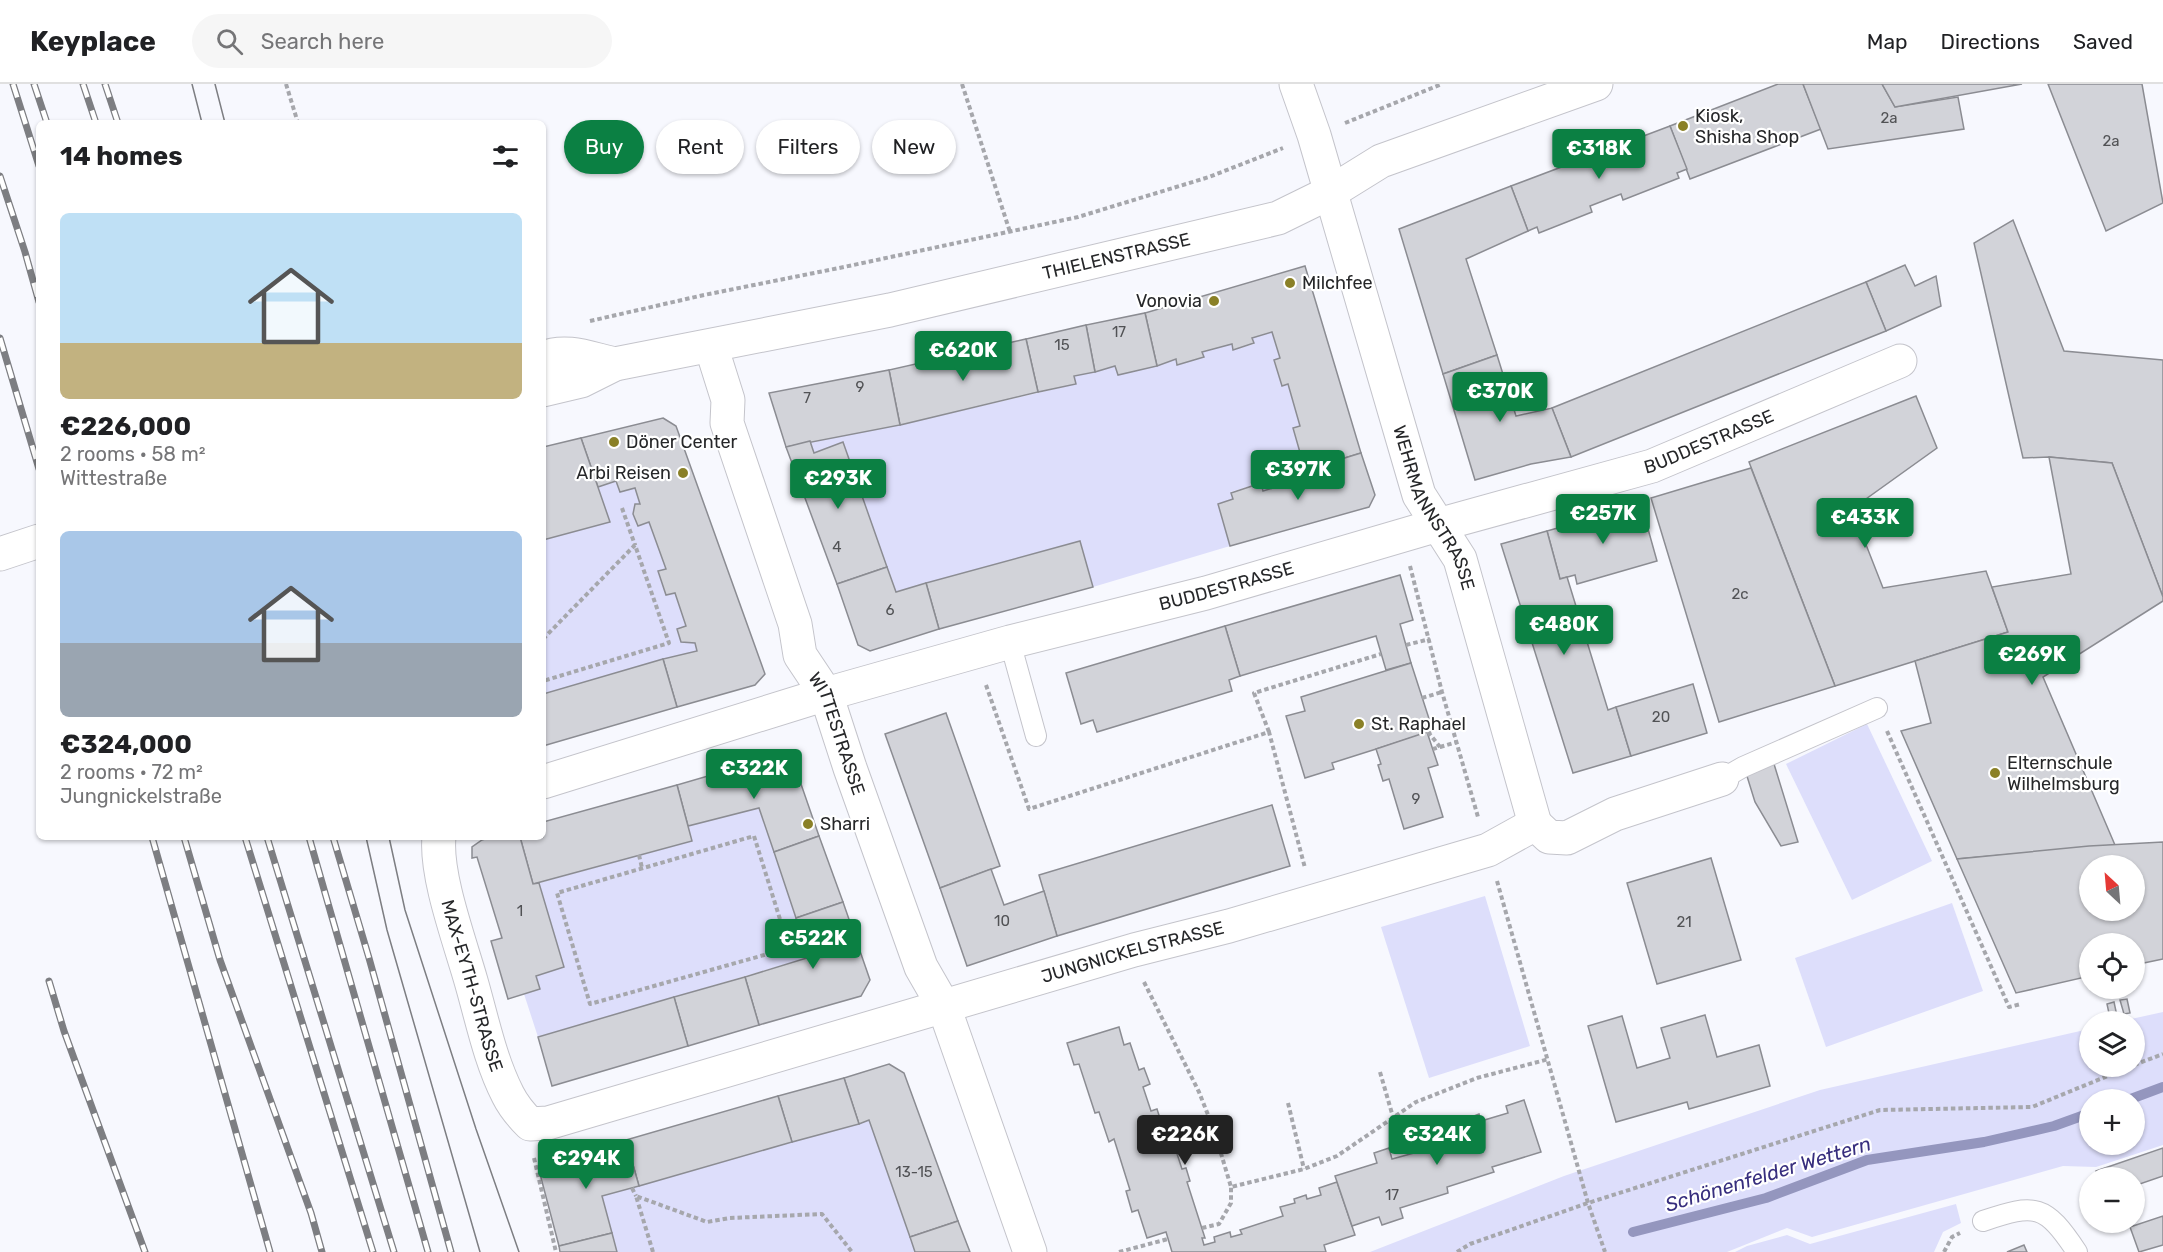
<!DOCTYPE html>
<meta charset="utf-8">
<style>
body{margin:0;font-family:Rubik,sans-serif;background:#f6f6f6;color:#202124;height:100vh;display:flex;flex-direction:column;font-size:22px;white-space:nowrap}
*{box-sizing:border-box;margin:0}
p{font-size:20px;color:#757577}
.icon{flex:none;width:33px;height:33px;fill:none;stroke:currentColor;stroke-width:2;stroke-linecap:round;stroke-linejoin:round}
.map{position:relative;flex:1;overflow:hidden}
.drawer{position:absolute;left:36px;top:36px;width:510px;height:720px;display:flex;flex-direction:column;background:#fff;border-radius:9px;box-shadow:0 2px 4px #0004}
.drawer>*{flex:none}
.guide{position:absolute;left:564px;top:36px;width:570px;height:54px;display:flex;gap:12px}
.needle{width:39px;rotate:334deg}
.controls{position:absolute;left:2079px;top:771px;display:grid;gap:12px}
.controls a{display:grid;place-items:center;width:66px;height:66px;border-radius:50%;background:#fff;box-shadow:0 2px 4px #0004;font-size:30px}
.price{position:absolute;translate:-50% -51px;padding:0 14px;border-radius:6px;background:#0b8043;color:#fff;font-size:20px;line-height:39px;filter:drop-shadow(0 2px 3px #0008)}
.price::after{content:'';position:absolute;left:50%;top:36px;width:18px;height:14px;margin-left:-9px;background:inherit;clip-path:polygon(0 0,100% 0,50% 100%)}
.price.current{background:#222;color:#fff}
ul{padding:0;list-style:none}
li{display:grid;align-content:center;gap:12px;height:318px;padding:0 24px}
li span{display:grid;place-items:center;height:186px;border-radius:9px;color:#555}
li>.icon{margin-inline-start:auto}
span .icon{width:108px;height:108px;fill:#fffc;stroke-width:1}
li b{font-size:26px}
h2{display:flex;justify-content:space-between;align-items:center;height:72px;padding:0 24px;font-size:26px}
.pill{padding:0 21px;border-radius:27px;background:#fff;box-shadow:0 2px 4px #0004;font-size:21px;line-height:54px}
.pill.current{background:#0b8043;color:#fff}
header{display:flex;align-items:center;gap:36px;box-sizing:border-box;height:84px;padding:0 30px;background:#fff;border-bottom:2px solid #e0e0e0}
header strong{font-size:28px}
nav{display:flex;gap:33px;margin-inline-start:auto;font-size:21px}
.search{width:420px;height:54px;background:#f6f6f6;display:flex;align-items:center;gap:15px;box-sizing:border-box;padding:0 21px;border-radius:33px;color:#757577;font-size:22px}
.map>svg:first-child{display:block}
</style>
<header>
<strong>Keyplace</strong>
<div class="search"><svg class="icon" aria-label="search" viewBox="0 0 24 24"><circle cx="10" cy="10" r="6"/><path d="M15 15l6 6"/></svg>Search here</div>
<nav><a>Map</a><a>Directions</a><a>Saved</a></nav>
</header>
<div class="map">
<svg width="2163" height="1168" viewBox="0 0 2163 1168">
<rect width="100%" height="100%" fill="#f7f8fe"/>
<g fill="#dddefb" fill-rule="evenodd">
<polygon points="1272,248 1280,274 1274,277 1282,302 1288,300 1300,342 1302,371 1307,369 1312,384 1310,393 1263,407 1260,399 1231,408 1233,415 1218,420 1230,462 1093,503 1080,457 896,508 843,359 814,369 810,357 900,341 1076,300 1074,292 1115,282 1118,291 1176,275 1177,280 1202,268 1232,260 1234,266 1254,260 1252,254"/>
<polygon points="616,397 620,407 635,404 640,420 635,421 638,442 649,438 666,485 659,487 666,511 675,509 686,542 681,557 695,559 697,567 543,610 543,456 610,438 598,403"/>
<polygon points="1867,640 1932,777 1852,816 1786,680"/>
<polygon points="759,724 810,873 538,953 524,910 536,892 564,882 539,799 692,757 688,742"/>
<polygon points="1485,812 1530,962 1429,994 1381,843"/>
<polygon points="1952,819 1983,907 1826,963 1795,874"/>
<path d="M2163,928v133l-67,22 -33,-1 -251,71 -25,-9 -60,24h-357l194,-76 256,-86 269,-61 1,37h44v-44l-12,-1zM2090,1016h44v44h-44z"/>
<polygon points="869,1036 915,1168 617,1168 602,1112"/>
<polygon points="1956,1120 1961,1139 1943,1148 1934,1168 1735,1168 1747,1162 1787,1151 1810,1160"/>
</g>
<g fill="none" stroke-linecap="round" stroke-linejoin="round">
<g stroke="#9496be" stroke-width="10">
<polyline points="2128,1016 2163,1003"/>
<polyline points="1633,1148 1766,1114 1867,1076 1984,1058 2054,1042 2090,1029"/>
</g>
</g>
<g fill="#d2d3d9" stroke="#8b8c92" stroke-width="1.5" fill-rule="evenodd">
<polygon points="1778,0 1803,0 1821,45 1690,95 1670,42"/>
<polygon points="1803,0 1882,0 1895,23 1958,13 1964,45 1828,65"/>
<polygon points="1882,0 2022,0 1895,23"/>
<polygon points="2048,0 2142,0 2163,119 2106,147"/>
<polygon points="1670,42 1687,85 1677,89 1679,94 1623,116 1621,110 1590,122 1592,128 1539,149 1537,143 1528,147 1511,102"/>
<polygon points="1511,102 1528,147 1466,175 1497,271 1443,290 1399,145"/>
<polygon points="2013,136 2064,267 2163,276 2163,513 2112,379 2049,373 2023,374 1974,159"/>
<polygon points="1905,181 1915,202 1936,192 1941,222 1886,247 1866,198"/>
<polygon points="1305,182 1361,369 1312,384 1307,369 1301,372 1293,344 1300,342 1288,300 1282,302 1274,276 1280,274 1272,248 1252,254 1254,259 1233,266 1232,260 1202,268 1204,273 1177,281 1176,275 1157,282 1145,229"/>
<polygon points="1866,198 1886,247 1571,373 1552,324"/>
<polygon points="1145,229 1157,282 1118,291 1115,282 1095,288 1086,241"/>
<polygon points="1086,241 1095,288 1074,292 1076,300 1038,308 1026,255"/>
<polygon points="1026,255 1038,308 900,341 889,286"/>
<polygon points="1497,271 1516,332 1552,324 1571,373 1531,380 1475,396 1443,290"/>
<polygon points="889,286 900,341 786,363 769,309"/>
<polygon points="1916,312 1937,364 1852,425 1883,504 1986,487 2008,548 1835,602 1749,378"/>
<polygon points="663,334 676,342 765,590 755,601 677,623 663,575 697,567 695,559 681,558 677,545 686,542 675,509 666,511 658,487 666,485 649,438 638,442 633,430 635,420 640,420 635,404 620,408 616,397 598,403 581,354"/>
<polygon points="581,354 610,438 543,456 543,363"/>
<polygon points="810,357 814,369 843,358 887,483 837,500 786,363"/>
<polygon points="1361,369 1375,411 1369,423 1230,462 1218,420 1233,415 1231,409 1261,399 1263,407 1310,393 1312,384"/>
<polygon points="2049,373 2112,379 2163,513 2163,517 2043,593 2115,761 1957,775 1901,647 1931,639 1915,577 2008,548 1992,503 2071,490"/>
<polygon points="1751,384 1835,602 1719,638 1651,414"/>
<polygon points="1641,420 1657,477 1577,500 1575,491 1560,495 1547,447"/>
<polygon points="1547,447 1560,495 1567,493 1608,626 1616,623 1631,672 1573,689 1501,460"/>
<polygon points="1080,457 1093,503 939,545 926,499"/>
<polygon points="887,483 896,508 926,499 939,545 870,567 858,561 837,500"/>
<polygon points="1400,491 1413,536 1400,540 1411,579 1386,586 1376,552 1240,592 1225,542"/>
<polygon points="1225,542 1240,592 1229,596 1232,607 1097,648 1093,636 1081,640 1066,589"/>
<polygon points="663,575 677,623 543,662 543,610"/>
<polygon points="1411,579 1433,647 1332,679 1334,685 1305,694 1286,632 1305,627 1301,613"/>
<polygon points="1693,600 1707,649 1631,672 1616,623"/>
<polygon points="946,629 1000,782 940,804 885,650"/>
<polygon points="1427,648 1438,681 1428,684 1443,733 1404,745 1389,695 1383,697 1378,681 1381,680 1376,665"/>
<polygon points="780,671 793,677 819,752 774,768 759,724 688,742 677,701"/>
<polygon points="1774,680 1798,758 1781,762 1755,718 1746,689"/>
<polygon points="677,701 692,757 533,800 520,753 543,753 543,738"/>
<polygon points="1272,721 1290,782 1057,852 1039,791"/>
<polygon points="819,752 843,818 796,834 774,768"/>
<polygon points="491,753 520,753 533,800 539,799 564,883 536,892 540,905 508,915 491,857 502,854 477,773 472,774 472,763 482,756"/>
<path d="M2163,758v117l-29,6v-21h-44v32l-74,17 -59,-134 132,-13zM2090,782h44v44h-44z"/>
<polygon points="1711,774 1741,876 1657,900 1627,799"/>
<polygon points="991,785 1004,821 1044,807 1057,852 967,882 940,804"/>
<polygon points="843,818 870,896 861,912 759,941 745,893 810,873 796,834"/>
<polygon points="745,893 759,941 688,962 674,913"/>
<polygon points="674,913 688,962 552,1002 538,953"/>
<polygon points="2127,915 2130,929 2124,930 2120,916"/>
<polygon points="2114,918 2117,932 2110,934 2107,920"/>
<polygon points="1705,931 1717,973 1759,961 1770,1002 1689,1025 1687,1018 1616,1038 1588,942 1622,932 1637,984 1670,974 1661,944"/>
<polygon points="1119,943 1124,961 1130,959 1139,986 1144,984 1150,1000 1143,1003 1151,1027 1157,1025 1163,1044 1168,1042 1182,1085 1186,1084 1190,1097 1187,1098 1205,1154 1202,1154 1204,1161 1215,1158 1214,1153 1230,1148 1231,1153 1242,1150 1240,1146 1283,1132 1280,1123 1295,1119 1294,1115 1306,1111 1307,1115 1321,1111 1319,1104 1337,1098 1355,1151 1324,1161 1326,1168 1172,1168 1166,1148 1147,1154 1138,1126 1132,1128 1126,1107 1130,1106 1114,1055 1109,1058 1099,1028 1095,1029 1079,980 1074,981 1067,959"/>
<polygon points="889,980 904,989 958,1137 910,1153 869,1036 859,1040 844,994"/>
<polygon points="844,994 859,1040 792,1058 778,1012"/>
<polygon points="778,1012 792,1058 639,1102 626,1056"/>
<polygon points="1524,1016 1541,1068 1492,1083 1494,1088 1447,1103 1448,1109 1400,1124 1403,1134 1382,1141 1379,1133 1352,1142 1335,1092 1377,1079 1374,1069 1389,1064 1392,1075 1414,1069 1412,1064 1431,1059 1429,1052 1447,1046 1449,1052 1472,1044 1469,1034 1479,1030 1481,1037 1508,1029 1506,1022"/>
<polygon points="626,1056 639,1102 602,1112 612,1149 559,1162 540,1090 557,1076"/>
<polygon points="2163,1064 2163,1092 2134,1102 2134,1094 2098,1094 2096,1087"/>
<polygon points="2163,1132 2163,1161 2139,1168 2130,1143"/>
<polygon points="958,1137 970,1168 915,1168 910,1153"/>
<polygon points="612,1149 617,1168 560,1168 559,1162"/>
<polygon points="2024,1161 2027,1168 2007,1168"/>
</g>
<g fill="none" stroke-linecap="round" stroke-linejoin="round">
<g stroke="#c4c4cb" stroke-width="22">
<g id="lane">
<polyline points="1010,558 1036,652"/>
<polyline points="1722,695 1743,683 1877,624"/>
<path d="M1983,1137c53,-18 62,-17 94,31"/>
</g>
</g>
<g stroke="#c4c4cb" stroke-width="35">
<g id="street">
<path id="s1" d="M1296,0l18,51 105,360 41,64 75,265"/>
<path id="s2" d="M711,262l17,54 -1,23 68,201 5,31 26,39 24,74 71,199 23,40 86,245"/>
<path d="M543,274c24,-10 48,1 72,6"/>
<path id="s3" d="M543,306l38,-9 34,-17 275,-54 388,-92 53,-26 50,-31 215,-77"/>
<polyline points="0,470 39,457"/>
<path id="s4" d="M543,698l283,-88 184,-52 196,-49 232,-68 214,-59 248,-105"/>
<path id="s5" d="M439,753c-4,38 21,105 32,144 11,38 19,79 37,114 6,12 13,20 22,29l18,-1 586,-173 95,-24 259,-76 47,-26 14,13 18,1 48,-24 107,-35"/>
</g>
</g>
<g stroke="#a6a7ac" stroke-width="4" stroke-dasharray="4.5 3" stroke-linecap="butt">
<polyline points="286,0 298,39"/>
<polyline points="962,0 1010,148"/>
<polyline points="1345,39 1442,0"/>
<polyline points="590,237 704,211 844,183 1078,133 1209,93 1283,64"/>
<polyline points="622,424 635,461"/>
<polyline points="1410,482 1442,608 1478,733"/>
<polyline points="543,555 635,461 669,559 543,597"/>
<polyline points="1406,561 1430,555"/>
<polyline points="986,601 1029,725 1269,648 1305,784"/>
<polyline points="1422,614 1442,608"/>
<polyline points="1887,647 2009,923 2021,920"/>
<polyline points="1269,648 1254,609 1381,570"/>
<polyline points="1428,648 1440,663 1433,665"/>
<polyline points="1440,663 1457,658"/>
<polygon points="754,752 789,864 590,920 557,809"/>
<polyline points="639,771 642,784"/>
<polyline points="1497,797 1588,1119 1605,1168"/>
<polyline points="1144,898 1199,1008 1214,1046 1231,1103 1304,1085 1337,1072 1416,1018 1477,994 1549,975"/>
<polyline points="2134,981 2163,970"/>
<polyline points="1380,988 1393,1033"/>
<polyline points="1288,1019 1304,1085"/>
<polyline points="534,1074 556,1168"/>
<polyline points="632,1104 636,1112"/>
<polyline points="1202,1144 1219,1140 1231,1119 1231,1103"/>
<polyline points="653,1168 636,1112 707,1138 730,1134 822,1130 852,1168"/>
<polyline points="1119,1168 1168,1155"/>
<polyline points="1457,1168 1470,1160 1588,1119 1880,1026 2032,1023 2132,982"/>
<polyline points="1944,1168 1952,1153 1960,1149"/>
</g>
<use href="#lane" stroke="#fff" stroke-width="20"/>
<use href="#street" stroke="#fff" stroke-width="33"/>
<g stroke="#7d7e82" stroke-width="1.5">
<polyline points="192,0 202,39"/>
<polyline points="215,0 225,39"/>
<polyline points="366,753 387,846 480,1168"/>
<polyline points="389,753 405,826 476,1045 519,1168"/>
</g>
<g stroke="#7d7e82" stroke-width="7">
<g id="rail">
<polyline points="13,0 39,82"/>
<polyline points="34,0 47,39"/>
<polyline points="83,0 96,39"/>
<polyline points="105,0 118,39"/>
<polyline points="0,92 25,168 39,218"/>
<polyline points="0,254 39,385"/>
<polyline points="152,753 270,1168"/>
<polyline points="184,753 220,876 311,1129 322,1168"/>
<polyline points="245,753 373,1168"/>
<polyline points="267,753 394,1168"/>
<polyline points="309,753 428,1168"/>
<polyline points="333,753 369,874 451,1168"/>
<polyline points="49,897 64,947 145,1168"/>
</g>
</g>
<use href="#rail" stroke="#fff" stroke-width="4.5" stroke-dasharray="14" stroke-linecap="butt"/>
</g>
<g fill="#8a8027" stroke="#fff" stroke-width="2">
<circle cx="1683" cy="42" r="6"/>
<circle cx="1290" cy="199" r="6"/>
<circle cx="1214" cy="217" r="6"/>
<circle cx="614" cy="358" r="6"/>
<circle cx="683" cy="389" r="6"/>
<circle cx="1359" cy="640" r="6"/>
<circle cx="1995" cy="689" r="6"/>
<circle cx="808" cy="740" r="6"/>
</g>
<g text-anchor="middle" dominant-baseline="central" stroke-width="4.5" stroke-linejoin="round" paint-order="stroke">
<g font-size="15" fill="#515255">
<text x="1889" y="34">2a</text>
<text x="2111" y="57">2a</text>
<text x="1119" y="248">17</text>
<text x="1062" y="261">15</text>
<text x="860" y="303">9</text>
<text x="807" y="314">7</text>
<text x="837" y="463">4</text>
<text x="1740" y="510">2c</text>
<text x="890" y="526">6</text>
<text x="1661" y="633">20</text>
<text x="1416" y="715">9</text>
<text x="520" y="827">1</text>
<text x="1002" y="837">10</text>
<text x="1684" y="838">21</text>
<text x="914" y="1088">13-15</text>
<text x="1392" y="1111">17</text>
</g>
<g font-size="18" fill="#262729" stroke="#fff" text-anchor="start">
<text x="1695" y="32">Kiosk,<tspan x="1695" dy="21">Shisha Shop</tspan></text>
<text x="1302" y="199">Milchfee</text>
<text x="1202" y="217" text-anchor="end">Vonovia</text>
<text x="626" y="358">Döner Center</text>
<text x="671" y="389" text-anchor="end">Arbi Reisen</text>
<text x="1371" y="640">St. Raphael</text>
<text x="2007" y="679">Elternschule<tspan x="2007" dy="21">Wilhelmsburg</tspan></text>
<text x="820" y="740">Sharri</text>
</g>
<g font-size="18" fill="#262729" stroke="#fff">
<text stroke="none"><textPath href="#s3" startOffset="590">THIELENSTRASSE</textPath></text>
<text stroke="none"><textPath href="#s4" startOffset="1215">BUDDESTRASSE</textPath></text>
<text stroke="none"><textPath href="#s1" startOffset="447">WEHRMANNSTRASSE</textPath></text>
<text stroke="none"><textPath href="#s4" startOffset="711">BUDDESTRASSE</textPath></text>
<text stroke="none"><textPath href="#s2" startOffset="411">WITTESTRASSE</textPath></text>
<text stroke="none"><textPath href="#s5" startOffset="932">JUNGNICKELSTRASSE</textPath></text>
<text stroke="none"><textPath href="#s5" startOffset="153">MAX-EYTH-STRASSE</textPath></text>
</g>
<g font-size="20" font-style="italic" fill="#372e7e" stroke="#fff">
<text transform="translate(1768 1090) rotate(-17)">Schönenfelder Wettern</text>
</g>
</g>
</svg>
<div class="controls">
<a><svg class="needle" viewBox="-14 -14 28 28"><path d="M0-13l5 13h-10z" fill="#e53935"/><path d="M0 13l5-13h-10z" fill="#757577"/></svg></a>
<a><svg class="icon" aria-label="locate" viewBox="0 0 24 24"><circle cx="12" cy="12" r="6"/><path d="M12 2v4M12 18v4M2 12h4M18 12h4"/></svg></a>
<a><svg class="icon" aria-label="layers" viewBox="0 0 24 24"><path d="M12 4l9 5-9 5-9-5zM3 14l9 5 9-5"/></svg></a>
<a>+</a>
<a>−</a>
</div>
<b class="price" style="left:1599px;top:96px">€318K</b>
<b class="price" style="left:963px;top:298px">€620K</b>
<b class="price" style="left:1500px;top:339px">€370K</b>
<b class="price" style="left:1298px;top:417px">€397K</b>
<b class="price" style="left:838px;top:426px">€293K</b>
<b class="price" style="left:1603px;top:461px">€257K</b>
<b class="price" style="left:1865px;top:465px">€433K</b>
<b class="price" style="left:1564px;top:572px">€480K</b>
<b class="price" style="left:2032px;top:602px">€269K</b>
<b class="price" style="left:754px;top:716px">€322K</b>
<b class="price" style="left:813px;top:886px">€522K</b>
<b class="price current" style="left:1185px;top:1082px">€226K</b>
<b class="price" style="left:1437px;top:1082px">€324K</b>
<b class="price" style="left:586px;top:1106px">€294K</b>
<div class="guide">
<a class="pill current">Buy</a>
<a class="pill">Rent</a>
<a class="pill">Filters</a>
<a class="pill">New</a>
</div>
<section class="drawer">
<h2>14 homes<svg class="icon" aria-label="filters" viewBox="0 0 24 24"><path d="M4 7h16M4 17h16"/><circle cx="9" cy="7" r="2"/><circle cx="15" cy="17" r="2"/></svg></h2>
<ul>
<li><span style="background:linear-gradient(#bfe0f5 70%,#c2b280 0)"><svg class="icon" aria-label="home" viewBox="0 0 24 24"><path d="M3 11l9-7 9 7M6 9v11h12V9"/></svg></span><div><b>€226,000</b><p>2 rooms · 58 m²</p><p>Wittestraße</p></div></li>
<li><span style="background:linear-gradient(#a9c7e8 60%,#9aa5b1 0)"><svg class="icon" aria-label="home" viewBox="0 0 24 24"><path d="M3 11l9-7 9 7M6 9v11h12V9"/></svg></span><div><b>€324,000</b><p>2 rooms · 72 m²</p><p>Jungnickelstraße</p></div></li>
</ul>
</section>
</div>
